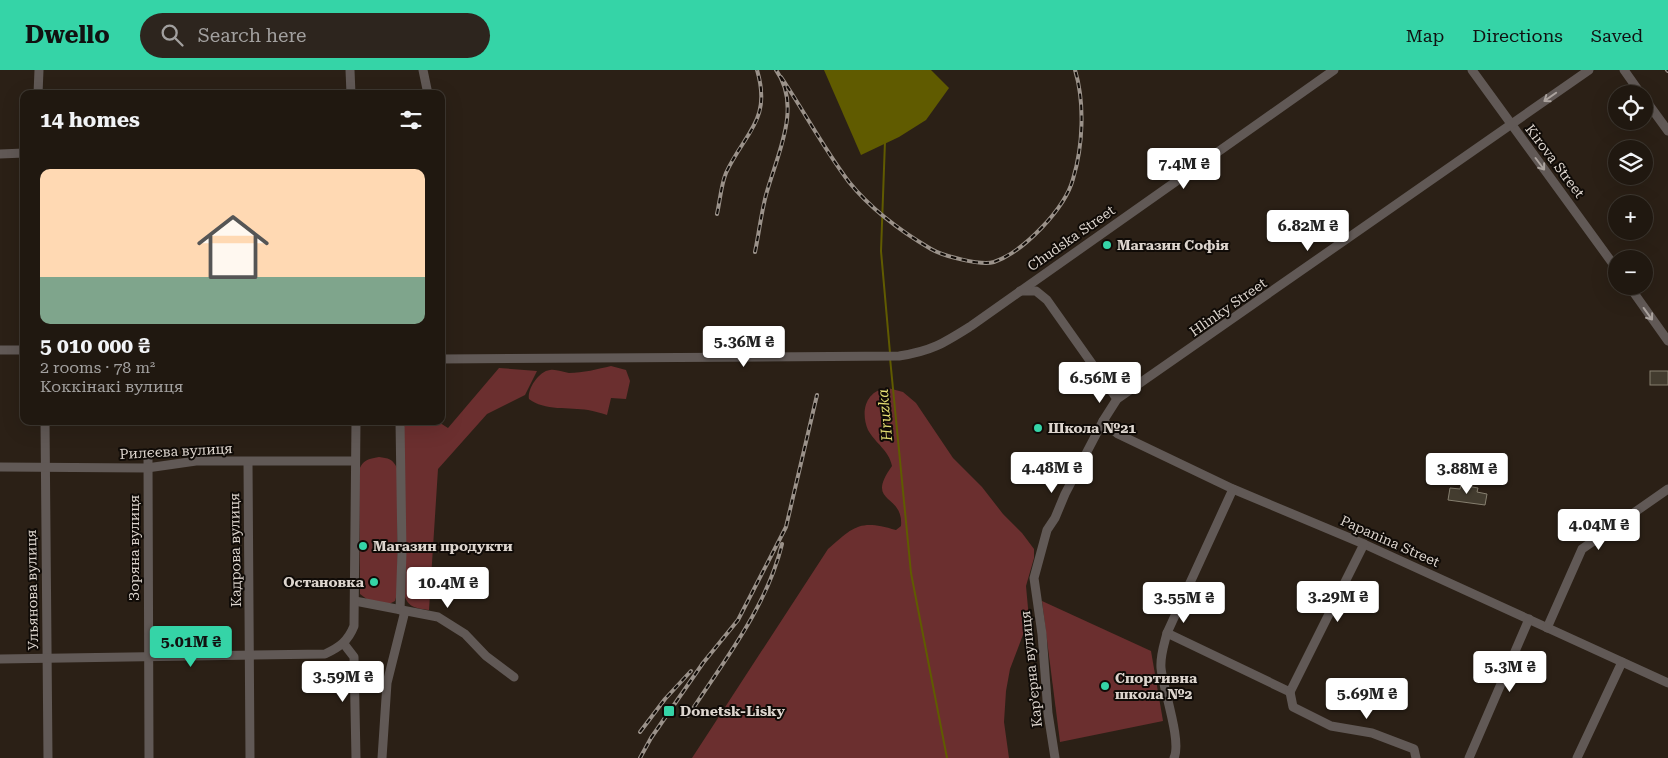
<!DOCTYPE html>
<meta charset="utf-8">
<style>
body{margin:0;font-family:"Roboto Serif",serif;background:#2d251e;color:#f1f3f6;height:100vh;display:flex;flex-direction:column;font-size:19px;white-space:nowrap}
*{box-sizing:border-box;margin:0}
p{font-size:16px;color:#a2a09f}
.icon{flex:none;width:28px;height:28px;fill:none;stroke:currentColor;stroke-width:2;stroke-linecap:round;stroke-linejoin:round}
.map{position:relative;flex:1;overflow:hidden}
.side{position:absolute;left:20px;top:20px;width:425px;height:335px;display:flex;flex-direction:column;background:#201810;border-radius:10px;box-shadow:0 5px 20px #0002,0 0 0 1px #3d3730}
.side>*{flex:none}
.controls{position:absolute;left:1608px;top:15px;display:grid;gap:10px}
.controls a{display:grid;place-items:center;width:45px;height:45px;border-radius:50%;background:#201810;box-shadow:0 5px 20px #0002,0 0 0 1px #3d3730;font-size:25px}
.price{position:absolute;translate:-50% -42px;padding:0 11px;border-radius:5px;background:#fff;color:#222;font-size:16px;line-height:32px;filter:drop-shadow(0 1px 2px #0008)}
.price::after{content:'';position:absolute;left:50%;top:30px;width:15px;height:11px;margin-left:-8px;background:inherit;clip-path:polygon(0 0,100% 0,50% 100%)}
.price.current{background:#35d4a7;color:#111}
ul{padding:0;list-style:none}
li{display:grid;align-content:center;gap:10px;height:265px;padding:0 20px}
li+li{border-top:1px solid #3d3730}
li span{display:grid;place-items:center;height:155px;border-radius:10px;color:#555}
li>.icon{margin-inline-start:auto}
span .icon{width:90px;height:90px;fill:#fffc;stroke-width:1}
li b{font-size:21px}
h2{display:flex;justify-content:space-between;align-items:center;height:60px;padding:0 20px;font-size:21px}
header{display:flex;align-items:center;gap:30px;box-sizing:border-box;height:70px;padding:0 25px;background:#35d4a7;color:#111}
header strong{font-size:24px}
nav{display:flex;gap:28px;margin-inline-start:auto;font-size:18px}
.search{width:350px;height:45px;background:#2d251e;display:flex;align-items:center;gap:12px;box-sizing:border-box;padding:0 18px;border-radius:28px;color:#a2a09f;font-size:19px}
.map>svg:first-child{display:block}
</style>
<header>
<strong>Dwello</strong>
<div class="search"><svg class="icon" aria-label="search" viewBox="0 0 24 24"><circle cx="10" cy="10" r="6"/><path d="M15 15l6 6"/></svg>Search here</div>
<nav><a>Map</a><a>Directions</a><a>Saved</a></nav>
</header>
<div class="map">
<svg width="1668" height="688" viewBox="0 0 1668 688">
<rect width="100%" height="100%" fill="#2b2016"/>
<g fill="#6b2f2f">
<path d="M611,296l15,4 4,11 -4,18 -15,-1 -4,17c-6,-2 -13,-4 -19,-5 -18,-3 -44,1 -59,-11 -2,-10 10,-28 21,-29 6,-1 12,2 19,3 14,0 29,-4 42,-7z"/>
<path d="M499,298l38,3 -12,24 -38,19 -49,55 -9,141c-13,-2 -21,-2 -25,-16v-167l3,-6h30l11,7z"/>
<path d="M888,318l15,4 13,11 37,55 29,29 21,27 19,19 12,16v9l-8,28 3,33 -19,50 -4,22 -2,31 5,36h-317l136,-209c26,-23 32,-30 68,-19l5,-4c3,-33 -37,-21 -9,-60 -3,-16 -17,-23 -24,-36 -8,-19 -2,-40 20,-42z"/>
<path d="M379,387c9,1 14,2 18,11l1,122 -3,11 -6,3 -21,-4 -8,-6v-5l-1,-119c4,-10 9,-11 20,-13z"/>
<polygon points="1042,531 1151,581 1163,651 1060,672"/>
</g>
<polygon fill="#605b00" points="824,0 931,0 949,18 926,50 899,67 861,85"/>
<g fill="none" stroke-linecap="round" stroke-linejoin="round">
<g stroke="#605b00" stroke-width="2">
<polyline points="885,71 881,181 890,283"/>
<polyline points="890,288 911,503 947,688"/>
</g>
</g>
<g fill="#433c2f" stroke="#867f6f">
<rect x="1650" y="301" width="18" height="14"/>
<polygon points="1461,415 1478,418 1477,422 1487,424 1485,435 1448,430 1450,418 1460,419"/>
</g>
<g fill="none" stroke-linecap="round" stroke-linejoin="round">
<g stroke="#615956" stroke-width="9">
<polyline points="350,0 351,24"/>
<polyline points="423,0 428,24"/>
<polyline points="1472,0 1616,198"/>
<polyline points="1624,0 1641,24"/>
<polyline points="38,24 39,0"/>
<polyline points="1644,28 1668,61"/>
<polyline points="0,84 24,83"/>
<polyline points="1629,216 1668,271"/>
<polyline points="1020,221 1036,221 1047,230 1117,329"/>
<polyline points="0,280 24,280"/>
<path d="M441,289l458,-3c33,-5 45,-13 72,-30l363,-256"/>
<polyline points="45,351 48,688"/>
<polyline points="1103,351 1118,364 1233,419 1364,474 1668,613"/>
<polyline points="148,387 149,688"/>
<polyline points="248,392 250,688"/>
<polyline points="0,397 147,398 196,391 354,391"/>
<polyline points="355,531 438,547 465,564 486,586 514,607"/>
<polyline points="400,540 402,482 400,351"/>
<polyline points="1547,558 1582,479 1668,419"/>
<polyline points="1167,563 1290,622"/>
<polyline points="344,574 354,587 356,688"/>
<path d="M0,589l325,-5c15,-7 23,-13 29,-28l2,-205"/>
<polyline points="1290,622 1364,474"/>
<polyline points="1290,622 1293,637 1331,656 1372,663 1414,679 1416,688"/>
<polyline points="382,688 387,613 405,541"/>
<polyline points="1055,688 1048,643 1042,564 1034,508 1047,460 1055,448 1065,424 1103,351 1117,329 1589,0"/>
<path d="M1174,688c8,-17 -11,-69 -13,-90 -1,-12 3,-23 6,-35l66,-144"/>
<polyline points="1469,688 1529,549"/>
<polyline points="1577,688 1622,592"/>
</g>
<g stroke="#9b928a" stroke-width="4">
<g id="rail">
<polyline points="1667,0 1668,1"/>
<path d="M781,7c23,34 43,72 68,105 21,26 53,50 82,67 12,7 50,17 63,13 29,-10 71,-53 79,-83 10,-33 12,-76 2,-109"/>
<path d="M717,144c3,-13 4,-29 9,-41 19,-41 46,-53 31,-103"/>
<path d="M755,182c4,-19 6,-38 11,-57 10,-38 37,-88 10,-125"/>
<path d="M688,646c35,-54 79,-109 94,-172"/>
<polyline points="640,662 665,629 691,601"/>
<polyline points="640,688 651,668 703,593 738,550 786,457 817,325"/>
</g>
</g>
<use href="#rail" stroke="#100b07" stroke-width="2" stroke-dasharray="5.5" stroke-linecap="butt"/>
</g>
<defs><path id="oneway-shaft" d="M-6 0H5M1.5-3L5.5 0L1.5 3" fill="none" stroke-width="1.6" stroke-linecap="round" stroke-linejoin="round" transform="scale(1.25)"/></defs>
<g stroke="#aba39e">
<use href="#oneway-shaft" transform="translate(1550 27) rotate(145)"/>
<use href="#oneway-shaft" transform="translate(1540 94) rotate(53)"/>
<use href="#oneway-shaft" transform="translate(1648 244) rotate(54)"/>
</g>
<g fill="#35d4a7" stroke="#100b07" stroke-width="2">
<circle cx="1107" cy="175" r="5"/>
<circle cx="1038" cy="358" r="5"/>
<circle cx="363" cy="476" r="5"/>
<circle cx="374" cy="512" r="5"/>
<circle cx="1105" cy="616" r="5"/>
<rect x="663" y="635" width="12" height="12" rx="2.5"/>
</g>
<g text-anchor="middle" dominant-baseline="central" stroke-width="4" stroke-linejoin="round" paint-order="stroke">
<g font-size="14" fill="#ddd5ce" stroke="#100b07">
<text transform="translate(1555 91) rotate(53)">Kirova Street</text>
<text transform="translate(1071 168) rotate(-35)">Chudska Street</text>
<text transform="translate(1228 237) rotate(-35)">Hlinky Street</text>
<text transform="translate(176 381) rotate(-3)">Рилєєва вулиця</text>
<text transform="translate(1390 471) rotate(24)">Papanina Street</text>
<text transform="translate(134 478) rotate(-90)">Зоряна вулиця</text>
<text transform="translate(235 480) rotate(-91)">Кадрова вулиця</text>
<text transform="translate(32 520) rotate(-91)">Ульянова вулиця</text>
<text transform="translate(1031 599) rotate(-96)">Кар’єрна вулиця</text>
</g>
<g font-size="14" font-weight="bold" fill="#ddd5ce" stroke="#100b07" text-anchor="start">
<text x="1117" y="175">Магазин Софія</text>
<text x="1048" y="358">Школа №21</text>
<text x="373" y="476">Магазин продукти</text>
<text x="364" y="512" text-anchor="end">Остановка</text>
<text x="1115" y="608">Спортивна<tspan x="1115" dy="16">школа №2</tspan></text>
<text x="680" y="641">Donetsk-Lisky</text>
</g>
<g font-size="15" font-style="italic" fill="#e2db71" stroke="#100b07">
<text transform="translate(885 345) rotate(-95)">Hruzka</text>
</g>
</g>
</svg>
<div class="controls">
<a><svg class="icon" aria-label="locate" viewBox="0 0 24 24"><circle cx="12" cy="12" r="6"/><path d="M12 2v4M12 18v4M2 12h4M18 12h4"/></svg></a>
<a><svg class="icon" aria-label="layers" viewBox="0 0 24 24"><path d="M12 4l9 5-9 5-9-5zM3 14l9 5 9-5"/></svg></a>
<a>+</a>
<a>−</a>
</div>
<b class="price" style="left:1184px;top:120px">7.4M ₴</b>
<b class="price" style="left:1308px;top:182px">6.82M ₴</b>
<b class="price" style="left:744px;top:298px">5.36M ₴</b>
<b class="price" style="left:1100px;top:334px">6.56M ₴</b>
<b class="price" style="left:1052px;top:424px">4.48M ₴</b>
<b class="price" style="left:1467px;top:425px">3.88M ₴</b>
<b class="price" style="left:1599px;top:481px">4.04M ₴</b>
<b class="price" style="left:448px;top:539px">10.4M ₴</b>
<b class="price" style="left:1338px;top:553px">3.29M ₴</b>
<b class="price" style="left:1184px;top:554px">3.55M ₴</b>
<b class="price current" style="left:191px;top:598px">5.01M ₴</b>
<b class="price" style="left:1510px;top:623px">5.3M ₴</b>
<b class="price" style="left:343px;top:633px">3.59M ₴</b>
<b class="price" style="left:1367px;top:650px">5.69M ₴</b>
<section class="side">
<h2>14 homes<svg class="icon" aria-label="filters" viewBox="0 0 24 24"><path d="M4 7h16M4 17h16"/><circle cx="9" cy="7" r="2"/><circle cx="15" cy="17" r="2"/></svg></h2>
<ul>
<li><span style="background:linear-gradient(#ffd9b3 70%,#7fa58c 0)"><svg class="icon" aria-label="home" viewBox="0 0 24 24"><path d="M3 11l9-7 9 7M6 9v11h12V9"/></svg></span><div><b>5 010 000 ₴</b><p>2 rooms · 78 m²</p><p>Коккінакі вулиця</p></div></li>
</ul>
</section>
</div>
